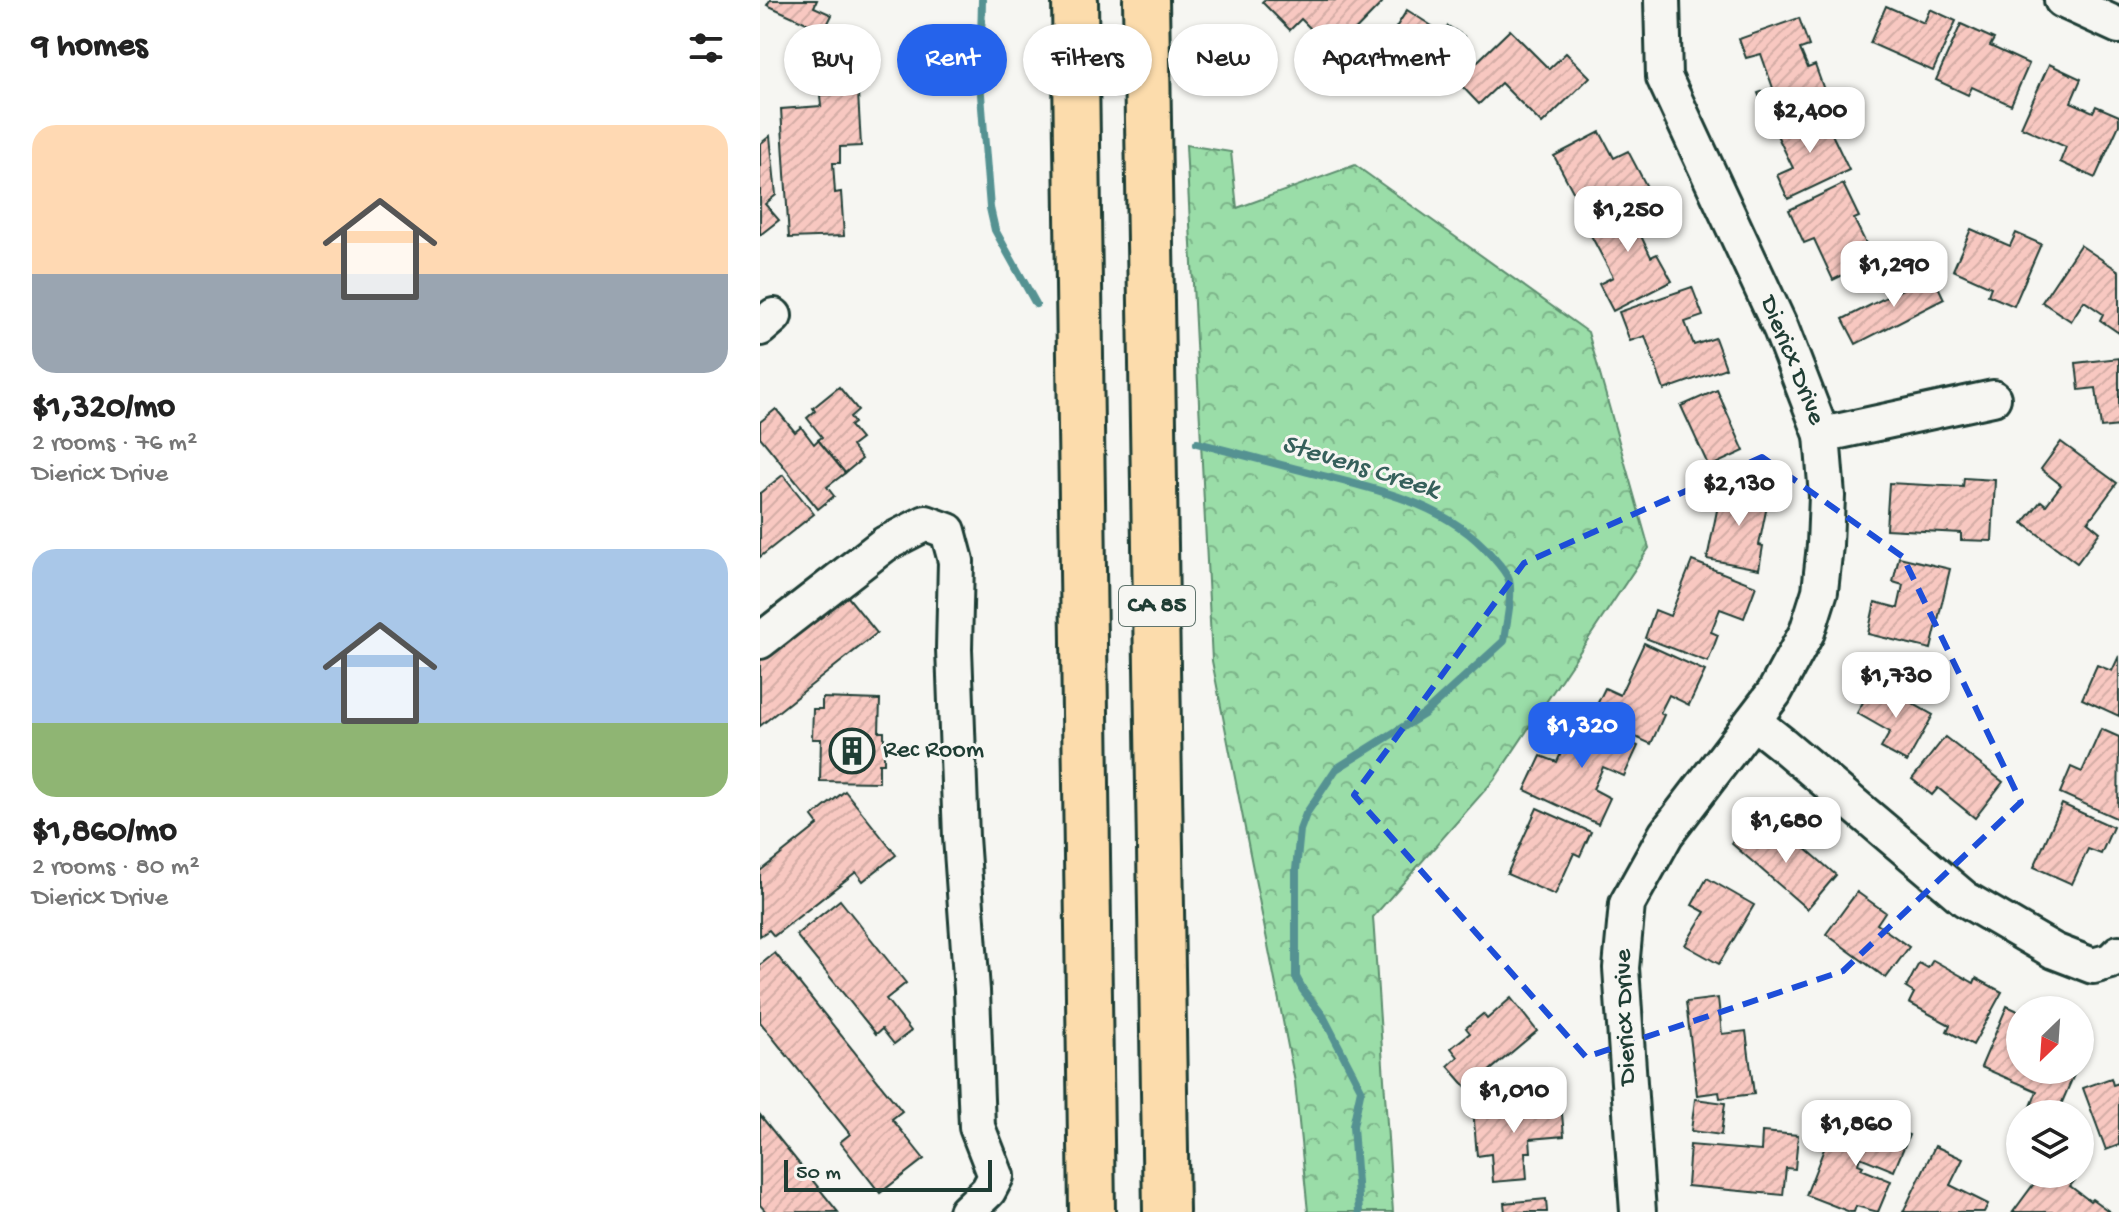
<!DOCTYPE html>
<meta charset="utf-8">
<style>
body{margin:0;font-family:"Gochi Hand",sans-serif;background:#f6f6f6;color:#222;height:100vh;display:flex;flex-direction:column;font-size:30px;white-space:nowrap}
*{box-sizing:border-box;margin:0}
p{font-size:26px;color:#767676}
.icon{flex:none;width:44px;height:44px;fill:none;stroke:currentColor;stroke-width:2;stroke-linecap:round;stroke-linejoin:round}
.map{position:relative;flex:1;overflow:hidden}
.details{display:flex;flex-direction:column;background:#fff;width:760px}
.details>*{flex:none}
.banner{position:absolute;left:24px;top:24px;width:760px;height:72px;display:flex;gap:16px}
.needle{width:52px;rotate:205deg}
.controls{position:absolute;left:1246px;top:996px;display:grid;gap:16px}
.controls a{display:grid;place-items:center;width:88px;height:88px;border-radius:50%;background:#fff;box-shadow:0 2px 6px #0004;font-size:40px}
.scale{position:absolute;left:24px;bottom:20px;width:208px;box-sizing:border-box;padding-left:8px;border:4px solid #1f3d34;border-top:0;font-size:22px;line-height:28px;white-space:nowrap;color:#1f3d34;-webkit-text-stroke:6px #f6f6f2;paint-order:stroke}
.price{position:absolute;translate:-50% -68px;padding:0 18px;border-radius:16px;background:#fff;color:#222;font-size:26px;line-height:52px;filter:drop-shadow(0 2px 4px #0008)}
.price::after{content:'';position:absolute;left:50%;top:48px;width:24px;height:18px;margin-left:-12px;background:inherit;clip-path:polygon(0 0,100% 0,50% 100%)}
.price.selected{background:#2563eb;color:#fff}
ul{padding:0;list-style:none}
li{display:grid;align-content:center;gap:16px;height:424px;padding:0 32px}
li span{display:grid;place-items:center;height:248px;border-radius:24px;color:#555}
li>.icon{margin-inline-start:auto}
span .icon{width:144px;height:144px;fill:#fffc;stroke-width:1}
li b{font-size:34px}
h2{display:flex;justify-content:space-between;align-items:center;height:96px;padding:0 32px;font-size:34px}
.chip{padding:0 28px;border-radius:36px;background:#fff;box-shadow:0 2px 6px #0004;font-size:28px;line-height:72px}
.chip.selected{background:#2563eb;color:#fff}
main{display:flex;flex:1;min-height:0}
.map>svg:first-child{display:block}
</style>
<main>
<section class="details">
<h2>9 homes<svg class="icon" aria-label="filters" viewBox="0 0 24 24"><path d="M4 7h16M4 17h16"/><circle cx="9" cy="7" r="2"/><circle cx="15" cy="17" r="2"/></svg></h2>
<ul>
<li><span style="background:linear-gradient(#ffd9b3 60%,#9aa5b1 0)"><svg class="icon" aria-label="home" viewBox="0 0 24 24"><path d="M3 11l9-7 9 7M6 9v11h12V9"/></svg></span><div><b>$1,320/mo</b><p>2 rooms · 76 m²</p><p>Diericx Drive</p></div></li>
<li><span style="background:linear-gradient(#a9c7e8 70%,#8fb573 0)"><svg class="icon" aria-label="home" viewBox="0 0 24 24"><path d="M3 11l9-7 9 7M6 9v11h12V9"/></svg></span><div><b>$1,860/mo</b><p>2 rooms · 80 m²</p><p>Diericx Drive</p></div></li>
</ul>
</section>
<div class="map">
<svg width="1359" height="1212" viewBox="0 0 1359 1212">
<defs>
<pattern id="forest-crowns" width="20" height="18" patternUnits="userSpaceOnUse" patternTransform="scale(2)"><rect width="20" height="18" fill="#9adda8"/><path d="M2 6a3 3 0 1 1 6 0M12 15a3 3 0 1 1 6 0" fill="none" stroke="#7db48a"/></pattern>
<pattern id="building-hatch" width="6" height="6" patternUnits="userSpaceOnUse" patternTransform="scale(2)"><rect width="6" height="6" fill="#f8c8c1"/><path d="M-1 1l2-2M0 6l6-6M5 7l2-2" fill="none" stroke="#d4ada6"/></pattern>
</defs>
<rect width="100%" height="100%" fill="#f6f6f2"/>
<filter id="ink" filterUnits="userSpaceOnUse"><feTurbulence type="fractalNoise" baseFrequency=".0125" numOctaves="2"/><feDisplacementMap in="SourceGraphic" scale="16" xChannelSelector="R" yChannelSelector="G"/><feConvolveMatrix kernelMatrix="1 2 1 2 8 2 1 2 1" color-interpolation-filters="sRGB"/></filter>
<g filter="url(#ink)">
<polygon fill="url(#forest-crowns)" stroke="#5c8d6e" stroke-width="2" points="426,145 471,152 477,208 595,165 828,332 889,548 734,780 613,917 633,1212 548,1212 535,1082 452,661"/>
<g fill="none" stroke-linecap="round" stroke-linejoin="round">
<g stroke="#559292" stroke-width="8">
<polyline points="222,0 220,82 230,208 235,230 276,304"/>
<path d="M437,443c40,10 80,21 119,31 62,16 132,30 175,81 7,8 15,16 18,25 4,16 -3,44 -5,61l-80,73 -88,55 -30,45 -6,16 -4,40v107l7,13 20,26 38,73 -8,37 6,86"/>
</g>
</g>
<g fill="url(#building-hatch)" stroke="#1f3d34" stroke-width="2">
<polygon points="10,0 57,0 54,7 72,15 64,31 7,5"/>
<polygon points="504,0 619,0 622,3 574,52 541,19 530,30 502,2"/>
<polygon points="1126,6 1164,23 1170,9 1196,21 1173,71 1110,43"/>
<polygon points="647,10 683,33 688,26 705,37 696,51 705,56 681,93 656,78 659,72 622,50"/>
<polygon points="1039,18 1049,46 1040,49 1048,68 1055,65 1064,90 1005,111 998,93 1013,88 1001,54 986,58 979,39"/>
<polygon points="1201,24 1234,39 1230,46 1269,64 1251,105 1212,87 1208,95 1176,80"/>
<polygon points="750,30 789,69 806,53 830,77 782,124 741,83 719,104 697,81"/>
<polygon points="1289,64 1321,79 1311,102 1333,112 1336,106 1359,116 1359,125 1335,178 1300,162 1306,147 1261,127"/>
<polygon points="98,93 101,146 80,147 80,163 73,163 75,193 81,192 84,236 29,238 21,109 61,106 60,95"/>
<polygon points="1061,111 1089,170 1028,199 1017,175 1033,168 1016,133"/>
<polygon points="840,132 854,158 868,151 887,187 827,218 794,156"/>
<polygon points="10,136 16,195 5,204 19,220 0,235 0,144"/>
<polygon points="1083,184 1099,217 1094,219 1114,260 1073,280 1054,239 1044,243 1029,210"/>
<polygon points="881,197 897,228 881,236 891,257 897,254 912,281 853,311 839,284 853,277 826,226"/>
<polygon points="1211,229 1250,246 1256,233 1281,244 1254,306 1228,295 1231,287 1193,270"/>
<polygon points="1320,245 1359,271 1359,333 1340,320 1343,314 1324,301 1311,321 1282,302"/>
<polygon points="1172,274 1184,299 1096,344 1083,319"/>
<polygon points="932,287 943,316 925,322 934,345 955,338 966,368 904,390 885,336 870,341 859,312"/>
<polygon points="1359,358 1359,426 1341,428 1336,388 1319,390 1316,363"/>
<polygon points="79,387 98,410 90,417 94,423 90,426 101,439 92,446 102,459 85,473 58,440 62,437 47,418 55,411 53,408"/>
<polygon points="957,390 984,451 949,467 921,406"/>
<polygon points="16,409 35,432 41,427 54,444 58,440 85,473 67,487 74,496 58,509 0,437 0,422"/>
<polygon points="1301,442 1357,483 1328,522 1340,532 1317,563 1263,523 1281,501 1286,505 1301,485 1281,469"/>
<polygon points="23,475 54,514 0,557 0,493"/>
<polygon points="1204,478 1235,480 1232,541 1201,540 1201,533 1126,529 1129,483 1203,487"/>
<polygon points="962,486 1009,496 999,545 1003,546 999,569 947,559"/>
<polygon points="1139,557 1190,569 1171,649 1108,634 1115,602 1138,608 1143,585 1133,582"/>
<polygon points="932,561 996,586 984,618 960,609 951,632 958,635 948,662 885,638 895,610 910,616"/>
<polygon points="80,587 117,633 0,726 0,650"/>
<polygon points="884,643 945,671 929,705 909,695 900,713 904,715 891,744 831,717 845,688 860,695"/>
<polygon points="1359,656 1359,716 1322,699 1337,665 1352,671"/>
<polygon points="1114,682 1173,715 1147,762 1121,748 1130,732 1097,713"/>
<polygon points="62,698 120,700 119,732 124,732 124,763 119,763 119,782 60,781 61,739 52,739 53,709 62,709"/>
<polygon points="817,718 878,746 864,776 843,767 833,789 850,798 838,824 765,790 781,756 797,762"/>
<polygon points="1341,729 1359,737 1358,819 1300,793 1311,767 1322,772"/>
<polygon points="1185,737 1243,782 1215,818 1178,788 1172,795 1152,779"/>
<polygon points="85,791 136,855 103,881 96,872 14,936 9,930 0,936 0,871 58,825 52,817"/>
<polygon points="1302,804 1353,827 1341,854 1328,849 1312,884 1274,867"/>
<polygon points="777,808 831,832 820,856 814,853 795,895 747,874"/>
<polygon points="989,822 1025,853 1036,840 1076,875 1047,909 971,843"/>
<polygon points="947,878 994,905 959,964 925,945 945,912 932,905"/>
<polygon points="1097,892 1125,912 1117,924 1149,947 1126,978 1066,934"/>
<polygon points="80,900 146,983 126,999 151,1031 134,1044 122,1029 116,1034 36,935"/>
<polygon points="15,953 142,1111 132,1119 164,1159 120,1193 80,1142 90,1134 0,1022 0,965"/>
<polygon points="1173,960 1214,983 1216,978 1242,992 1213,1045 1187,1031 1190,1025 1149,1003 1154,993 1146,988 1159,963 1168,968"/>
<polygon points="751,998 777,1031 708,1089 688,1066 698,1057 691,1048 710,1033 706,1028 723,1014 727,1019"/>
<polygon points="958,998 962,1034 986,1031 994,1094 960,1098 959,1092 937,1095 926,1002"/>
<polygon points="1247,1006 1260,1012 1260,1070 1316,1070 1297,1114 1268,1114 1277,1091 1221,1067"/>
<polygon points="1351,1078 1353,1085 1359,1083 1359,1145 1346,1150 1323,1088"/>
<polygon points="935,1099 965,1103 961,1135 931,1131"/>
<polygon points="801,1103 804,1136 770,1139 771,1152 765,1152 767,1179 733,1182 731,1154 717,1156 713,1109"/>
<polygon points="0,1115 78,1212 6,1212 0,1205"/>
<polygon points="1075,1121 1118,1138 1123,1125 1149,1135 1134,1171 1100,1157 1098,1164 1103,1166 1101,1169 1131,1181 1118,1212 1096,1206 1094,1212 1090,1212 1046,1195"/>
<polygon points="1002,1132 1038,1135 1035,1169 1026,1168 1023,1195 927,1186 930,1145 1001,1151"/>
<polygon points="1175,1146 1203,1159 1190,1185 1228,1204 1224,1212 1143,1212"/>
<polygon points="1281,1174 1307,1174 1315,1180 1310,1186 1330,1201 1332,1199 1350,1212 1253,1212"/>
<polygon points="786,1199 787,1212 745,1212 744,1203"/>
</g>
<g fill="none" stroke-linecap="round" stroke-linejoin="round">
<g stroke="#1f3d34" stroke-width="40">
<g id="minor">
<polyline points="1302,0 1359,26"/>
<polyline points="0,328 14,316"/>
<polyline points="1062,435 1233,398"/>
<polyline points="0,641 125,544 166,523 188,531 196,561 194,649 201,837 212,991 217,1127 236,1176 228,1191 206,1212"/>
<polyline points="993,721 1022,744 1205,899 1294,951 1333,966 1351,961 1359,953"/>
<polyline points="878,1212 861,968 867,904 906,834 1014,693 1047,632 1060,591 1065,545 1067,496 1062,435 1021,329 904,77 902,0"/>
</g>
</g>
<g stroke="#1f3d34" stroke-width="50">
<g id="highway">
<polyline points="315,0 332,1212"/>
<polyline points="386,0 406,1212"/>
</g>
</g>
<use href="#minor" stroke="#f6f6f2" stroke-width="34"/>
<use href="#highway" stroke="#fcdcac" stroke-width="44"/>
</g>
</g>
<path fill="none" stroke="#1d4ed8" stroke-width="6" stroke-dasharray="16 10" stroke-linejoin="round" d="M1002,457l141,100 118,245 -178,169 -257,86 -232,-262 170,-232z"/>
<defs>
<g id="building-ring" transform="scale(2.3)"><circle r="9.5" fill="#f6f6f2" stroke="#1f3d34" stroke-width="1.5"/><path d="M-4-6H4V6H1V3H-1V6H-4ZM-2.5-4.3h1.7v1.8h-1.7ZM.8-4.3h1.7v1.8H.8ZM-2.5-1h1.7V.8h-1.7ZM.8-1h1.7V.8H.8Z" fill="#1f3d34"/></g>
</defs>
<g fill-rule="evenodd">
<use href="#building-ring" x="92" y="751"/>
</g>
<g text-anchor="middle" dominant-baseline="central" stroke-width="6" stroke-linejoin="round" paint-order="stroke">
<rect fill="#f6f6f2" stroke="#60746d" stroke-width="2" x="359" y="586" width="76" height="40" rx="6"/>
<g font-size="24" font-weight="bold" fill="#1f3d34">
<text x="397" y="606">CA 85</text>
</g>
<g font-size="26" fill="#1f3d34" stroke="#f6f6f2">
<text transform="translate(1031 361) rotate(68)">Diericx Drive</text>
<text transform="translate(867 1017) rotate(-92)">Diericx Drive</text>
</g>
<g font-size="26" fill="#1f3d34" stroke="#f6f6f2" text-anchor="start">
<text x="123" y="751">Rec Room</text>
</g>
<g font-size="28" font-style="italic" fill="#36605b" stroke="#f6f6f2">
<text transform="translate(600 468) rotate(17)">Stevens Creek</text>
</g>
</g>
</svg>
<div class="controls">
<a><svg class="needle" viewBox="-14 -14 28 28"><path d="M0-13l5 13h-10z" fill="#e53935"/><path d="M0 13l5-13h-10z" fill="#767676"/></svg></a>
<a><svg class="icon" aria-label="layers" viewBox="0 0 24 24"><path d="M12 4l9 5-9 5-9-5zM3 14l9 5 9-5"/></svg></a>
</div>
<div class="scale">50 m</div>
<b class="price" style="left:1050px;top:155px">$2,400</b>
<b class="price" style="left:868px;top:254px">$1,250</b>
<b class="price" style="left:1134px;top:309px">$1,290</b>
<b class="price" style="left:979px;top:528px">$2,130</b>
<b class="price" style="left:1136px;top:720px">$1,730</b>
<b class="price selected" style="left:822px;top:770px">$1,320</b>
<b class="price" style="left:1026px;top:865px">$1,680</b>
<b class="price" style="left:754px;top:1135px">$1,010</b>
<b class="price" style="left:1096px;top:1168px">$1,860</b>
<div class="banner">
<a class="chip">Buy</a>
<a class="chip selected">Rent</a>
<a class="chip">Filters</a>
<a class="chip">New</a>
<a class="chip">Apartment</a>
</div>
</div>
</main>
